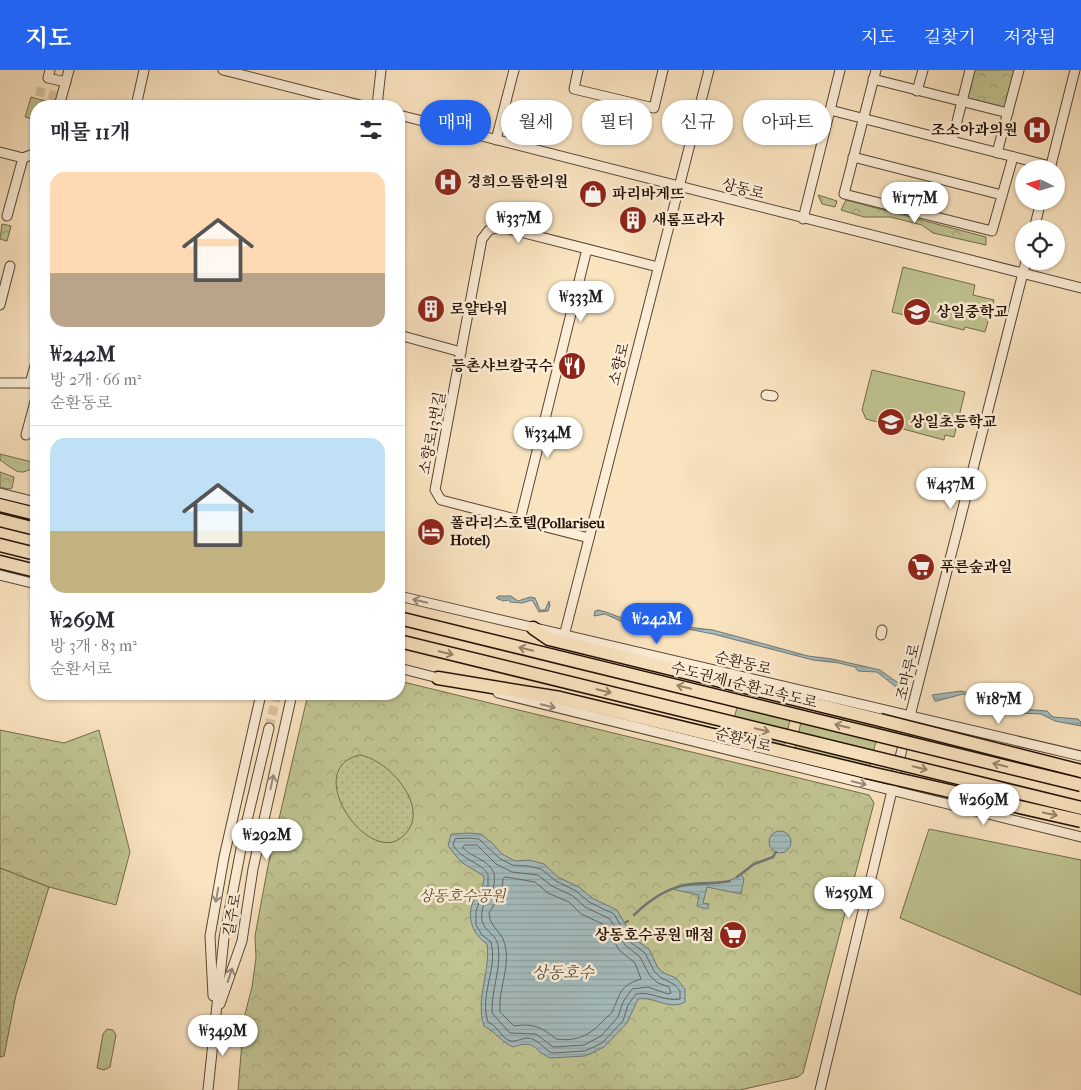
<!DOCTYPE html>
<html lang="ko">
<meta charset="utf-8">
<style>
body{margin:0;font-family:"IM FELL French Canon","Noto Serif KR",serif;background:#f7f7f7;color:#2b2b33;height:100vh;display:flex;flex-direction:column;font-size:19px;white-space:nowrap}
*{box-sizing:border-box;margin:0}
p{font-size:16px;color:#7c7c81}
.icon{flex:none;width:28px;height:28px;fill:none;stroke:currentColor;stroke-width:2;stroke-linecap:round;stroke-linejoin:round}
.map{position:relative;flex:1;overflow:hidden}
.sheet{position:absolute;left:30px;top:30px;width:375px;height:600px;display:flex;flex-direction:column;background:#fff;border-radius:20px;box-shadow:0 1px 4px #0004}
.sheet>*{flex:none}
.guide{position:absolute;left:420px;top:30px;width:475px;height:45px;display:flex;gap:10px}
.needle{width:32px;rotate:275deg}
.controls{position:absolute;left:1015px;top:90px;display:grid;gap:10px}
.controls a{display:grid;place-items:center;width:50px;height:50px;border-radius:50%;background:#fff;box-shadow:0 1px 4px #0004;font-size:25px}
.price{position:absolute;translate:-50% -42px;padding:0 11px;border-radius:18px;background:#fff;color:#222;font-size:16px;line-height:32px;filter:drop-shadow(0 1px 2px #0008)}
.price::after{content:'';position:absolute;left:50%;top:30px;width:15px;height:11px;margin-left:-8px;background:inherit;clip-path:polygon(0 0,100% 0,50% 100%)}
.price.active{background:#2563eb;color:#fff}
ul{padding:0;list-style:none}
li{display:grid;align-content:center;gap:10px;height:265px;padding:0 20px}
li+li{border-top:1px solid #e1e1e2}
li span{display:grid;place-items:center;height:155px;border-radius:15px;color:#555}
li>.icon{margin-inline-start:auto}
span .icon{width:90px;height:90px;fill:#fffc;stroke-width:1}
li b{font-size:21px}
h2{display:flex;justify-content:space-between;align-items:center;height:60px;padding:0 20px;font-size:21px}
.tag{padding:0 18px;border-radius:22px;background:#fff;box-shadow:0 1px 4px #0004;font-size:18px;line-height:45px}
.tag.active{background:#2563eb;color:#fff}
header{display:flex;align-items:center;gap:30px;box-sizing:border-box;height:70px;padding:0 25px;background:#2563eb;color:#fff}
header strong{font-size:24px}
nav{display:flex;gap:28px;margin-inline-start:auto;font-size:18px}
.map>svg:first-child{display:block}
</style>
<header>
<strong>지도</strong>
<nav><a>지도</a><a>길찾기</a><a>저장됨</a></nav>
</header>
<div class="map">
<svg width="1081" height="1020" viewBox="0 0 1081 1020">
<defs>
<pattern id="forest-crowns" width="20" height="18" patternUnits="userSpaceOnUse" patternTransform="scale(1.25)"><rect width="20" height="18" fill="#c0c491"/><path d="M2 6a3 3 0 1 1 6 0M12 15a3 3 0 1 1 6 0" fill="none" stroke="#a5a77c"/></pattern>
<pattern id="garden-dots" width="8" height="8" patternUnits="userSpaceOnUse" patternTransform="scale(1.25)"><rect width="8" height="8" fill="#c0c491"/><path d="M2 2h.1M6 6h.1" fill="none" stroke="#a5a77c" stroke-width="1.8" stroke-linecap="round"/></pattern>
<pattern id="water-rules" width="6" height="5" patternUnits="userSpaceOnUse" patternTransform="scale(1.25)"><rect width="6" height="5" fill="#a4bcbe"/><path d="M0 2.5h6" fill="none" stroke="#8da1a2"/></pattern>
</defs>
<rect width="100%" height="100%" fill="#fae4c0"/>
<filter id="stains"><feTurbulence type="fractalNoise" baseFrequency=".004" numOctaves="4"/><feColorMatrix values="0 0 0 0 .2 0 0 0 0 .09 0 0 0 0 .02 0 0 0 .5 -.17"/></filter>
<radialGradient id="worn" r=".72"><stop offset=".6" stop-color="#630" stop-opacity="0"/><stop offset="1" stop-color="#630" stop-opacity=".3"/></radialGradient>
<g fill="#c0c491" stroke="#726a4c">
<polygon points="31,27 49,32 48,36 36,36 36,50 25,47"/>
<polygon points="903,197 975,215 973,225 994,230 985,262 965,257 964,260 892,242"/>
<polygon points="872,300 965,322 954,367 945,365 944,370 866,349 862,340"/>
<path d="M0,384l36,9v7c-7,-2 -7,1 -13,2 -8,1 -16,-8 -23,-12z"/>
<polygon points="737,637 790,650 784,675 731,662"/>
<polygon points="801,652 876,671 870,696 795,678"/>
<polygon points="929,759 1081,790 1081,925 900,848"/>
<polygon points="107,959 113,960 116,965 110,997 104,1000 97,998 103,964"/>
</g>
<g fill="url(#forest-crowns)" stroke="#726a4c">
<polygon points="973,0 1016,0 1006,41 965,31"/>
<polygon points="818,125 837,131 835,137 822,134"/>
<polygon points="846,130 986,167 986,175 933,163 922,155 890,147 864,147 841,140"/>
<polygon points="2,154 11,156 7,171 0,169"/>
<polygon points="0,402 14,407 12,418 8,419 0,417"/>
<polygon points="399,611 869,725 874,733 803,1003 798,1007 740,1020 238,1020 244,948 252,917 256,888 255,866 268,796 308,624 399,624"/>
<polygon points="0,660 64,673 99,660 130,782 116,835 49,817 0,798"/>
</g>
<g fill="url(#garden-dots)" stroke="#726a4c">
<path d="M360,685c30,5 74,56 42,82 -34,30 -102,-69 -42,-82z"/>
<polygon points="0,798 49,817 16,925 4,986 0,987"/>
</g>
<g fill="url(#water-rules)" stroke="#707875">
<polygon points="498,526 511,526 518,531 530,527 535,528 540,540 545,540 549,531 550,535 548,541 539,542 532,530 522,533 510,532 509,530 503,531 496,528"/>
<path d="M598,540c11,2 19,7 30,10 16,4 22,0 38,9l13,-3 34,4 95,26 24,3 48,11 21,15 -1,5 -23,-18 -19,-1 -3,-4 -16,-4 -26,-3 -100,-26 -30,-6 -15,6 -20,-8 -21,-2 -22,-10 -11,2 1,-5z"/>
<polygon points="961,621 1023,639 1047,641 1053,647 1078,649 1081,652 1081,656 1055,651 1041,644 1021,643 1014,639 994,636 963,624 937,631 935,631 932,625"/>
<circle cx="780" cy="772" r="11"/>
<path d="M469,763l12,1 11,9 10,11 13,7 14,-1 15,4 14,13 21,10 13,11 25,12 17,29 15,10 9,19 6,5 12,5 9,11v13c-16,9 -30,-6 -47,-3l-11,24 -23,24 -19,9 -35,2c-18,-8 -13,-19 -37,-11 -12,-5 -17,-15 -29,-21 -9,-28 7,-55 3,-82 -16,-11 -22,-30 -11,-48 5,-8 8,-10 8,-20l-23,-14 -13,-16 3,-12z"/>
<path d="M741,804l3,5 -3,15 -34,-7 -4,16 6,1 -2,5 -10,-3 2,-11 -27,-6c23,-8 50,0 69,-15z"/>
</g>
<g fill="none" stroke-linecap="round" stroke-linejoin="round">
<g stroke="#646662" stroke-width="1">
<path d="M469,768l10,1 20,19 13,7 16,1 13,3 15,12 20,10 13,11 25,12 16,28 15,11 9,18 6,6 15,8 5,6v8c-15,3 -28,-8 -44,-5l-8,11 -5,16 -21,22 -17,8 -33,2c-9,-4 -13,-14 -24,-15 -8,0 -15,7 -23,0 -7,-6 -6,-10 -17,-16 -9,-26 10,-54 3,-80l-9,-7 -6,-10v-14l4,-11 8,-12v-14c-9,-13 -25,-13 -35,-29l2,-6z"/>
<path d="M465,775h12l19,19 16,8 26,3 14,11 21,10 12,11 25,12 15,26 15,12 10,19 8,7 11,4 2,6 -3,1 -20,-7 -16,2 -9,13 -5,15 -17,19 -17,9 -31,2 -17,-13 -26,-1 -18,-20c-1,-22 10,-47 6,-68 -3,-14 -19,-14 -16,-33 2,-17 15,-16 12,-39 -6,-14 -22,-15 -31,-25z"/>
<path d="M506,807l29,5 13,11 21,9 12,12 24,11 14,25 16,13 6,16c-22,7 -20,14 -29,33 -2,4 -6,5 -8,8 -14,15 -27,22 -48,19 -14,-12 -23,-16 -42,-13l-14,-14c-2,-20 9,-43 6,-62 -2,-20 -16,-20 -17,-37l13,-21 1,-13z"/>
</g>
<g stroke="#707875" stroke-width="2.5">
<polyline points="737,807 754,794 773,787 776,782"/>
<path d="M634,845c15,-15 36,-29 57,-31 13,-2 26,0 39,-3"/>
<polyline points="626,852 628,851"/>
</g>
<g stroke="#dac4a4" stroke-width="9" stroke-dasharray="9 4.5" stroke-linecap="butt">
<polyline points="36,21 56,26"/>
<polyline points="269,658 277,624"/>
</g>
<g stroke="#594635" stroke-width="11">
<g id="minor">
<polyline points="50,0 48,8 66,12"/>
<polyline points="223,0 364,36"/>
<polyline points="578,0 574,19 654,38 663,0"/>
<polyline points="876,0 844,124 992,161 1013,87"/>
<polyline points="873,9 1008,43"/>
<polyline points="917,21 923,0"/>
<polyline points="59,36 69,0"/>
<polyline points="136,36 144,0"/>
<polyline points="377,36 381,0"/>
<polyline points="830,40 1050,96"/>
<polyline points="399,45 1081,218"/>
<polyline points="496,70 514,0"/>
<polyline points="952,71 970,0"/>
<polyline points="0,82 23,88 36,83"/>
<polyline points="997,83 1019,0"/>
<polyline points="853,87 1002,125"/>
<polyline points="1050,99 1075,0"/>
<polyline points="7,146 23,88"/>
<polyline points="803,149 840,0"/>
<polyline points="1034,159 1041,131"/>
<polyline points="0,235 10,196"/>
<polyline points="399,265 461,282"/>
<polyline points="0,313 36,313"/>
<polyline points="30,313 36,292"/>
<polyline points="766,325 773,326"/>
<polyline points="26,365 36,328"/>
<polyline points="0,423 36,432"/>
<polyline points="520,450 587,179"/>
<polyline points="589,468 441,430 435,420 482,169 489,160 501,157 658,197"/>
<polyline points="0,505 36,514"/>
<polyline points="399,526 1081,686"/>
<polyline points="881,565 882,560"/>
<polyline points="564,566 709,0"/>
<polyline points="399,598 442,609"/>
<polyline points="498,623 1081,767"/>
<polyline points="213,926 210,866 224,787 261,624"/>
<polyline points="220,934 242,871 253,799 292,624"/>
<polyline points="208,1020 224,868 244,763 269,658"/>
<polyline points="820,1020 910,646 1026,191"/>
</g>
</g>
<g stroke="#231107" stroke-width="15">
<g id="highway">
<polyline points="0,435 36,444"/>
<polyline points="0,450 36,459"/>
<polyline points="0,475 36,484"/>
<polyline points="0,492 36,501"/>
<polyline points="533,558 549,569 880,650"/>
<polyline points="438,608 560,628 866,702"/>
</g>
</g>
<use href="#minor" stroke="#fcedd6" stroke-width="9"/>
<use href="#highway" stroke="#fae4c0" stroke-width="12"/>
<g stroke="#231107" stroke-width="15" stroke-linecap="butt">
<g id="highway-bridge">
<polyline points="399,548 1081,715"/>
<polyline points="399,571 1081,738"/>
<polyline points="880,650 1081,701"/>
<polyline points="866,702 1081,751"/>
</g>
</g>
<use href="#highway-bridge" stroke="#fae4c0" stroke-width="12"/>
</g>
<defs><path id="oneway-shaft" d="M-6 0H5M1.5-3L5.5 0L1.5 3" fill="none" stroke-width="1.6" stroke-linecap="round" stroke-linejoin="round" transform="scale(1.25)"/></defs>
<g stroke="#9a8a79">
<use href="#oneway-shaft" transform="translate(420 531) rotate(-167)"/>
<use href="#oneway-shaft" transform="translate(548 636) rotate(14)"/>
<use href="#oneway-shaft" transform="translate(272 712) rotate(-78)"/>
<use href="#oneway-shaft" transform="translate(859 713) rotate(14)"/>
<use href="#oneway-shaft" transform="translate(217 825) rotate(100)"/>
<use href="#oneway-shaft" transform="translate(230 905) rotate(-72)"/>
</g>
<g stroke="#99856d">
<use href="#oneway-shaft" transform="translate(526 579) rotate(-166)"/>
<use href="#oneway-shaft" transform="translate(446 583) rotate(14)"/>
<use href="#oneway-shaft" transform="translate(684 617) rotate(-166)"/>
<use href="#oneway-shaft" transform="translate(604 621) rotate(14)"/>
<use href="#oneway-shaft" transform="translate(842 656) rotate(-166)"/>
<use href="#oneway-shaft" transform="translate(762 660) rotate(14)"/>
<use href="#oneway-shaft" transform="translate(1000 695) rotate(-166)"/>
<use href="#oneway-shaft" transform="translate(920 698) rotate(14)"/>
<use href="#oneway-shaft" transform="translate(1050 744) rotate(12)"/>
</g>
<defs>
<g id="hospital-disc" transform="scale(1.4375)"><circle r="9.5" fill="#8f2418" stroke="#fcedd6"/><path d="M-5-5h3v3.5h4V-5h3V5h-3V1.5h-4V5h-3Z" fill="#fff"/></g>
<g id="shop-disc" transform="scale(1.4375)"><circle r="9.5" fill="#8f2418" stroke="#fcedd6"/><path d="M-5-2.5h2.3a2.7 3.5 0 0 1 5.4 0H5L5.5 6h-11ZM-1.5-2.5h3a1.5 2.3 0 0 0-3 0Z" fill="#fff"/></g>
<g id="building-disc" transform="scale(1.4375)"><circle r="9.5" fill="#8f2418" stroke="#fcedd6"/><path d="M-4-6H4V6H1V3H-1V6H-4ZM-2.5-4.3h1.7v1.8h-1.7ZM.8-4.3h1.7v1.8H.8ZM-2.5-1h1.7V.8h-1.7ZM.8-1h1.7V.8H.8Z" fill="#fff"/></g>
<g id="school-disc" transform="scale(1.4375)"><circle r="9.5" fill="#8f2418" stroke="#fcedd6"/><path d="M0-5L7-2L0 1L-7-2ZM-4 1L0 2.5L4 1V4Q0 6-4 4Z" fill="#fff"/></g>
<g id="restaurant-disc" transform="scale(1.4375)"><circle r="9.5" fill="#8f2418" stroke="#fcedd6"/><path d="M-5-6h1v4h1v-4h1v4h1v-4h1v5L-1.5 .5V6h-2V.5L-5-1ZM5-6V6H3V1.5H1.5Q1.5-4 5-6Z" fill="#fff"/></g>
<g id="hotel-disc" transform="scale(1.4375)"><circle r="9.5" fill="#8f2418" stroke="#fcedd6"/><path d="M-6-4.5h1.5V1H6V5H4.5V3h-9V5H-6ZM-4 0a1.8 1.8 0 1 1 3.6 0ZM.5 0V-2.5h3Q6-2.5 6 0Z" fill="#fff"/></g>
<g id="supermarket-disc" transform="scale(1.4375)"><circle r="9.5" fill="#8f2418" stroke="#fcedd6"/><path d="M-6-5.5h2.5l.6 2H6L4.5 2H-2.5L-4.4-4H-6ZM-1.5 3.2a1.3 1.3 0 1 0 .1 0ZM3 3.2a1.3 1.3 0 1 0 .1 0Z" fill="#fff"/></g>
</defs>
<g fill-rule="evenodd">
<use href="#hospital-disc" x="1037" y="60"/>
<use href="#hospital-disc" x="448" y="112"/>
<use href="#shop-disc" x="593" y="124"/>
<use href="#building-disc" x="633" y="150"/>
<use href="#building-disc" x="431" y="239"/>
<use href="#school-disc" x="917" y="242"/>
<use href="#restaurant-disc" x="572" y="296"/>
<use href="#school-disc" x="891" y="352"/>
<use href="#hotel-disc" x="431" y="462"/>
<use href="#supermarket-disc" x="921" y="497"/>
<use href="#supermarket-disc" x="733" y="865"/>
</g>
<g text-anchor="middle" dominant-baseline="central" stroke-width="5" stroke-linejoin="round" paint-order="stroke">
<g font-size="15" font-weight="bold" fill="#231107" stroke="#fcedd6" text-anchor="start">
<text x="1018" y="60" text-anchor="end">조소아과의원</text>
<text x="467" y="112">경희으뜸한의원</text>
<text x="612" y="124">파리바게뜨</text>
<text x="652" y="150">새롬프라자</text>
<text x="450" y="239">로얄타워</text>
<text x="936" y="242">상일중학교</text>
<text x="553" y="296" text-anchor="end">등촌샤브칼국수</text>
<text x="910" y="352">상일초등학교</text>
<text x="450" y="453">폴라리스호텔(Pollariseu<tspan x="450" dy="17">Hotel)</tspan></text>
<text x="940" y="497">푸른숲과일</text>
<text x="714" y="865" text-anchor="end">상동호수공원 매점</text>
</g>
<g font-size="15" fill="#231107" stroke="#fcedd6">
<text transform="translate(743 119) rotate(14)">상동로</text>
<text transform="translate(619 294) rotate(-76)">소향로</text>
<text transform="translate(432 363) rotate(-79)">소향로13번길</text>
<text transform="translate(743 593) rotate(13)">순환동로</text>
<text transform="translate(908 602) rotate(-76)">조마루로</text>
<text transform="translate(744 615) rotate(14)">수도권제1순환고속도로</text>
<text transform="translate(743 670) rotate(14)">순환서로</text>
<text transform="translate(232 845) rotate(-80)">길주로</text>
</g>
<g font-size="15" font-style="italic" fill="#5a5037" stroke="#fcedd6">
<text x="462" y="826">상동호수공원</text>
</g>
<g font-size="16" font-style="italic" fill="#504d47" stroke="#fcedd6">
<text x="563" y="902">상동호수</text>
</g>
</g>
<rect width="100%" height="100%" filter="url(#stains)"/>
<rect width="100%" height="100%" fill="url(#worn)"/>
</svg>
<div class="controls">
<a><svg class="needle" viewBox="-14 -14 28 28"><path d="M0-13l5 13h-10z" fill="#e53935"/><path d="M0 13l5-13h-10z" fill="#7c7c81"/></svg></a>
<a><svg class="icon" aria-label="locate" viewBox="0 0 24 24"><circle cx="12" cy="12" r="6"/><path d="M12 2v4M12 18v4M2 12h4M18 12h4"/></svg></a>
</div>
<b class="price" style="left:915px;top:154px">₩177M</b>
<b class="price" style="left:519px;top:174px">₩337M</b>
<b class="price" style="left:581px;top:253px">₩333M</b>
<b class="price" style="left:548px;top:389px">₩334M</b>
<b class="price" style="left:951px;top:440px">₩437M</b>
<b class="price active" style="left:657px;top:575px">₩242M</b>
<b class="price" style="left:999px;top:655px">₩187M</b>
<b class="price" style="left:984px;top:756px">₩269M</b>
<b class="price" style="left:267px;top:791px">₩292M</b>
<b class="price" style="left:849px;top:849px">₩259M</b>
<b class="price" style="left:223px;top:987px">₩349M</b>
<div class="guide">
<a class="tag active">매매</a>
<a class="tag">월세</a>
<a class="tag">필터</a>
<a class="tag">신규</a>
<a class="tag">아파트</a>
</div>
<section class="sheet">
<h2>매물 11개<svg class="icon" aria-label="filters" viewBox="0 0 24 24"><path d="M4 7h16M4 17h16"/><circle cx="9" cy="7" r="2"/><circle cx="15" cy="17" r="2"/></svg></h2>
<ul>
<li><span style="background:linear-gradient(#ffd9b3 65%,#b9a48a 0)"><svg class="icon" aria-label="home" viewBox="0 0 24 24"><path d="M3 11l9-7 9 7M6 9v11h12V9"/></svg></span><div><b>₩242M</b><p>방 2개 · 66 m²</p><p>순환동로</p></div></li>
<li><span style="background:linear-gradient(#bfe0f5 60%,#c2b280 0)"><svg class="icon" aria-label="home" viewBox="0 0 24 24"><path d="M3 11l9-7 9 7M6 9v11h12V9"/></svg></span><div><b>₩269M</b><p>방 3개 · 83 m²</p><p>순환서로</p></div></li>
</ul>
</section>
</div>
